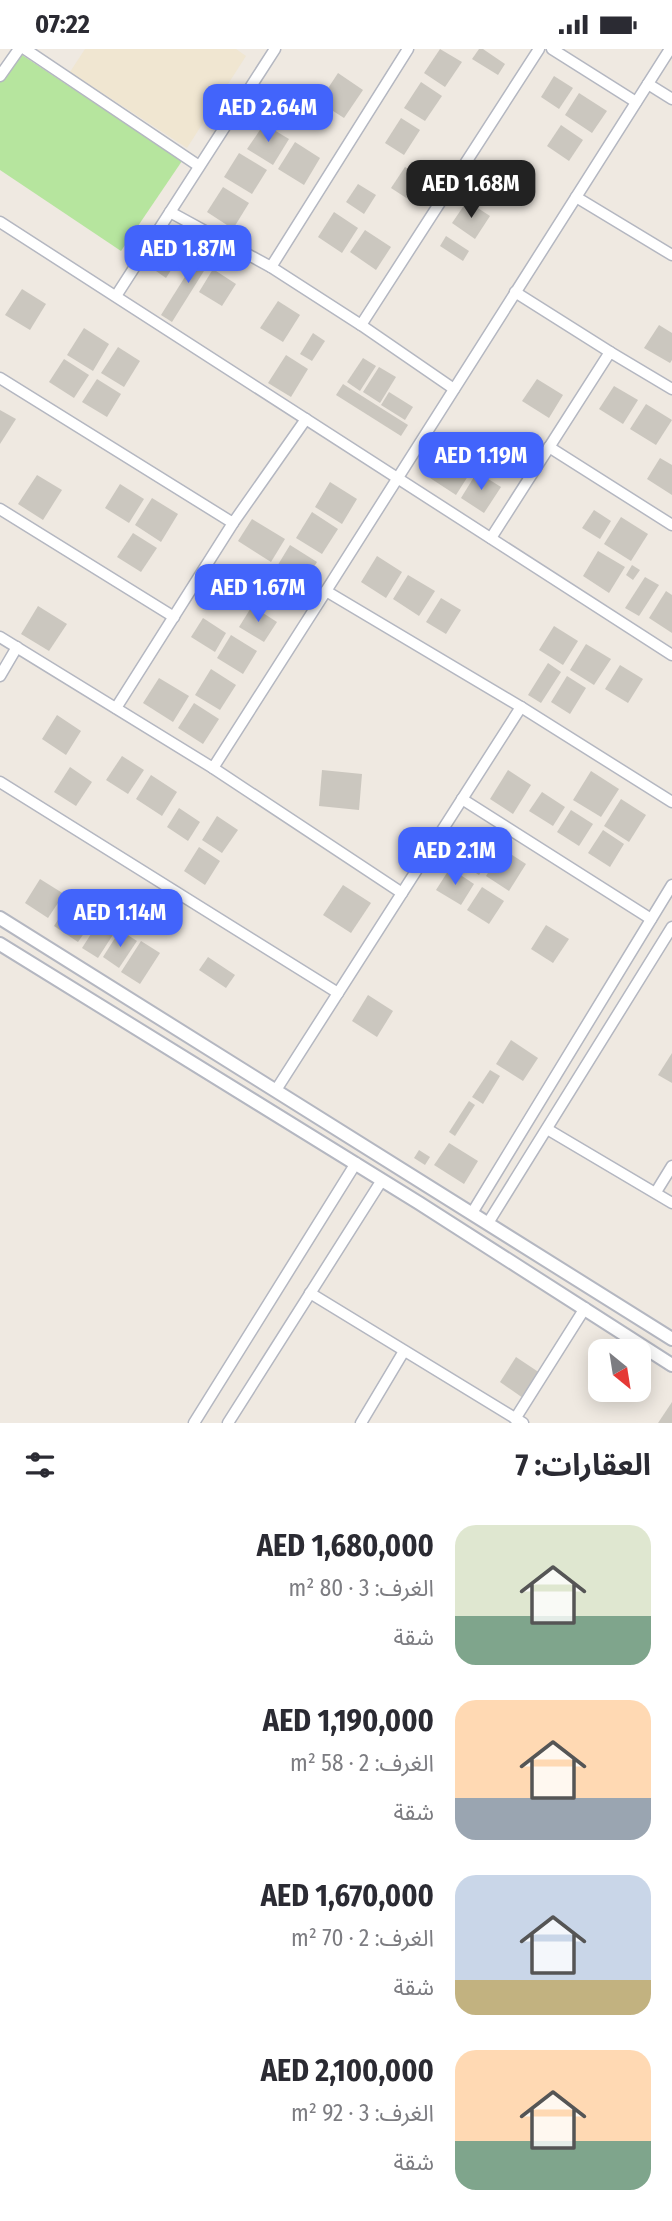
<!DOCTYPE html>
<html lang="ar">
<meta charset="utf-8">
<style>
body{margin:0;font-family:"Fira Sans Condensed","Noto Sans Arabic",sans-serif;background:#f2f2f3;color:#2b2b33;direction:rtl;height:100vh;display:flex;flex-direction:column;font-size:26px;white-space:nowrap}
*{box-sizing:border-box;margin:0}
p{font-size:23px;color:#7c7c81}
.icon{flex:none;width:38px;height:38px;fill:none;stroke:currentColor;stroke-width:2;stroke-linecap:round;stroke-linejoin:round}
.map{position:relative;height:1374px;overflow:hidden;direction:ltr}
.panel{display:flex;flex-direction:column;background:#fff;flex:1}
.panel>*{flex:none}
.needle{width:46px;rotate:150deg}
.controls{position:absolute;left:588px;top:1290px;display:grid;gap:14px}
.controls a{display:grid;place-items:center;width:63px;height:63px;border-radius:14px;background:#fff;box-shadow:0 4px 18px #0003;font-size:35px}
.price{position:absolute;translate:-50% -60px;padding:0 16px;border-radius:14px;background:#4264fb;color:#fff;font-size:23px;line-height:46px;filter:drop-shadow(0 2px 4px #0008)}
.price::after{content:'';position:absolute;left:50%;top:42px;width:21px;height:16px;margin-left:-10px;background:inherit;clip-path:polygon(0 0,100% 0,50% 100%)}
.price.selected{background:#222;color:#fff}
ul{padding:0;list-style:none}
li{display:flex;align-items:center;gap:21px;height:175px;padding:0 21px}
li span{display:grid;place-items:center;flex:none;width:196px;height:140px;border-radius:21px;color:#555}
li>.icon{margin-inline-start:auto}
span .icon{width:84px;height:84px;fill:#fffc;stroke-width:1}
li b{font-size:30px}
h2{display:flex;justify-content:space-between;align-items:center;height:84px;padding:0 21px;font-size:30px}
.status{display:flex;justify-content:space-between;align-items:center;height:49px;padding:0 35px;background:#fff;direction:ltr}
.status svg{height:19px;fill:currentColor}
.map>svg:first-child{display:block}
</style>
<div class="status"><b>07:22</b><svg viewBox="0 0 49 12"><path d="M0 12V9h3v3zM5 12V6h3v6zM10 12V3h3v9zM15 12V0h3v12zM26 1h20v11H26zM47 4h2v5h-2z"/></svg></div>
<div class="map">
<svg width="672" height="1374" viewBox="0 0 672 1374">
<rect width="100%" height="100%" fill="#efe9e1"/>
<polygon fill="#f0e6d1" points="85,0 236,0 246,7 187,99 70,23"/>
<polygon fill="#b6e59e" points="19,4 182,112 121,202 0,121 0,32"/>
<g fill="#cbc7bf">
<polygon points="440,0 462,13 445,38 424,24"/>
<polygon points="479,0 483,0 505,15 498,26 472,10"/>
<polygon points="338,24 363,41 344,69 319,53"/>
<polygon points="554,27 573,39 559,60 541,48"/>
<polygon points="421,33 442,47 425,72 404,59"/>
<polygon points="579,44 607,62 592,84 565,66"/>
<polygon points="401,69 420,81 404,106 385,94"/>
<polygon points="264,75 289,90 273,116 247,100"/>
<polygon points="561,76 583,91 569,112 547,97"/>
<polygon points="295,93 320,109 304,136 278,120"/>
<polygon points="239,104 267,121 252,145 224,128"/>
<polygon points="405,118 428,133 414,154 391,139"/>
<polygon points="358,135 376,146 364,165 346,153"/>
<polygon points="223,138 249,154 233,180 207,163"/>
<polygon points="467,152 490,167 475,190 452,174"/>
<polygon points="334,163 358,179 342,204 318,188"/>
<polygon points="365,181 391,198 376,221 350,203"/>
<polygon points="446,187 469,202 463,212 440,197"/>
<polygon points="203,199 214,206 172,273 161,266"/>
<polygon points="165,208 175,215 166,229 156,222"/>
<polygon points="213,220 236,235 222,257 199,243"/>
<polygon points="22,240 46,255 30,281 5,266"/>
<polygon points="278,252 300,266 283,293 260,279"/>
<polygon points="659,276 672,284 672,311 670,314 644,299"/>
<polygon points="84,279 109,295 93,322 67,306"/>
<polygon points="313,284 325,292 312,312 300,305"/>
<polygon points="118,298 140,312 124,338 101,324"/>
<polygon points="286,306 308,320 291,348 268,334"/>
<polygon points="363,309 376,317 360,342 347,333"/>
<polygon points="64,310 89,326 74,349 49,333"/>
<polygon points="379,318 396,328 380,354 363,343"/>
<polygon points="97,330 121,345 107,368 82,353"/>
<polygon points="537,330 563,346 549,369 522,352"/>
<polygon points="343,335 408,376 401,387 336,346"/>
<polygon points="614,337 638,351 623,375 599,360"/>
<polygon points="389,343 413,358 405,371 381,356"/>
<polygon points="646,355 672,371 656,396 630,380"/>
<polygon points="0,361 16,370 0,395"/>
<polygon points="444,408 470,424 456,446 430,429"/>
<polygon points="660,409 672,416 672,446 647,430"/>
<polygon points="477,423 501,438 484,464 461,449"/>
<polygon points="37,426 62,441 43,471 18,455"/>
<polygon points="330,433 357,450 342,475 315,458"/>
<polygon points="120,435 144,450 129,474 105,459"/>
<polygon points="152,449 178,465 161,493 135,476"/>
<polygon points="594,461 611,472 600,490 582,479"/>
<polygon points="312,463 338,480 322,505 296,489"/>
<polygon points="621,468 648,485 631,512 604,495"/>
<polygon points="252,470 285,490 271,513 238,492"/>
<polygon points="133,484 157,499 141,523 117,508"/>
<polygon points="290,496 317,513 303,535 276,519"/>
<polygon points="598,502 625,518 609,544 583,527"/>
<polygon points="377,507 402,523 386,549 361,533"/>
<polygon points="632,516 640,521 633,531 626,526"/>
<polygon points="408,526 435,542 419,567 393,550"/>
<polygon points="645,528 659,536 639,567 625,559"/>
<polygon points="666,542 672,546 672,584 649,569"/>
<polygon points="441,549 461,561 446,585 426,573"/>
<polygon points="38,557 67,575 49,602 21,585"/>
<polygon points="252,557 277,573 264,593 239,578"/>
<polygon points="203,569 226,584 215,603 191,588"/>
<polygon points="554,577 578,592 563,616 539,601"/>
<polygon points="231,586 257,602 243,625 217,609"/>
<polygon points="586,595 611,610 594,636 570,621"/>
<polygon points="548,614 561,623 541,654 528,646"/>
<polygon points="620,616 643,630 628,654 605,640"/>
<polygon points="211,620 236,636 220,661 195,646"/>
<polygon points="567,627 586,639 570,665 551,653"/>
<polygon points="159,629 189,647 173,673 143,654"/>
<polygon points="194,654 219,670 203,695 178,679"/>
<polygon points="57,666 81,682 66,706 42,690"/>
<polygon points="122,707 144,721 128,745 106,731"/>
<polygon points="70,718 92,733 76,757 54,743"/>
<polygon points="322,721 362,725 359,761 319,757"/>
<polygon points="508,721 531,736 513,765 490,750"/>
<polygon points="591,722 619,740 601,768 573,751"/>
<polygon points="151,726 177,743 162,767 136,750"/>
<polygon points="542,743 565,758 553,777 529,762"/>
<polygon points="621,750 646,766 629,793 604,777"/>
<polygon points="179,759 200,773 188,792 167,778"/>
<polygon points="571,761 593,775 579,797 557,783"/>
<polygon points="217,767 238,781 222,804 202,791"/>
<polygon points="603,781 624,795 610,818 588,804"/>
<polygon points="471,783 496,799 479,826 454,810"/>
<polygon points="199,798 220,812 205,836 184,822"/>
<polygon points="503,800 526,815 509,842 486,827"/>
<polygon points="450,819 474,835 461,856 436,841"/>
<polygon points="40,830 64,845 48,869 25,854"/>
<polygon points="343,836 371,854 351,884 323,866"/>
<polygon points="482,838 504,852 489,875 467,861"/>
<polygon points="71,851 96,867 78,893 54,877"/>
<polygon points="100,871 116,881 98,909 82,899"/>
<polygon points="546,876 569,890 553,914 531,900"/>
<polygon points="120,881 137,892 119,919 103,908"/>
<polygon points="141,892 160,904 140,935 121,923"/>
<polygon points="208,908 235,926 226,939 199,921"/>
<polygon points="368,946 393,962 377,988 352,972"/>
<polygon points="511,991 538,1009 523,1032 496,1015"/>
<polygon points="672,1004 672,1034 658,1026"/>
<polygon points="490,1021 500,1027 483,1055 472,1048"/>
<polygon points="469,1052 475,1056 455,1087 449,1083"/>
<polygon points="449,1094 478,1112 464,1135 434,1116"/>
<polygon points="419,1101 430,1108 425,1116 414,1109"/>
<polygon points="516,1308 540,1324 523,1349 500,1333"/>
<polygon points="672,1353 672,1374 658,1374"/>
</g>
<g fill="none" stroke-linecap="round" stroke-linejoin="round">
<g stroke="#b4b7c1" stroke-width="13">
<g id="minor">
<polyline points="25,0 199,117"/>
<polyline points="552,0 636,53"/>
<polyline points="0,27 19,0"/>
<polyline points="648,35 672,50"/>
<polyline points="576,148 672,206"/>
<polyline points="170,163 271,218 361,276 539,0"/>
<polyline points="0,173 672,606"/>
<polyline points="271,218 408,0"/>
<polyline points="515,243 610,303"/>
<polyline points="116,247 275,0"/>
<polyline points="361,276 454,340"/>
<polyline points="0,329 233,474 306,370"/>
<polyline points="549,398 672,476"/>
<polyline points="0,460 174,568"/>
<polyline points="491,489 610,303 672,340"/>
<polyline points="326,542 670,0"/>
<polyline points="0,588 213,719 326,542 521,658 672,753"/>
<polyline points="0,627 17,598"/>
<polyline points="116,659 233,474"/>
<polyline points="213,719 402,844"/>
<polyline points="0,733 338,944"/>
<polyline points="462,750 651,870"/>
<polyline points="276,1041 521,658"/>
<polyline points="547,1080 672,1154"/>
<polyline points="656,1143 672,1117"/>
<polyline points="472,1164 672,836"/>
<polyline points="488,1174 672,878"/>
<polyline points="310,1244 523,1374"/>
<polyline points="515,1370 585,1259"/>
<polyline points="194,1374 356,1114"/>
<polyline points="228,1374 382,1131"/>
<polyline points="361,1374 404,1302"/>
</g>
</g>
<g stroke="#b4b7c1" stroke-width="16">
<g id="tertiary">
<polyline points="0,869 672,1290"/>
<polyline points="0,895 419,1154 672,1316"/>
</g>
</g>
<use href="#minor" stroke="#fff" stroke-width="10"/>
<use href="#tertiary" stroke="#fff" stroke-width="12"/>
</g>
</svg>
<div class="controls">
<a><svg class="needle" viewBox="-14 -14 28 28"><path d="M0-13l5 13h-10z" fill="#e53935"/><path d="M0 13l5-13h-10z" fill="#7c7c81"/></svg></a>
</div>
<b class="price" style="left:268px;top:95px">AED 2.64M</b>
<b class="price selected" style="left:471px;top:171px">AED 1.68M</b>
<b class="price" style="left:188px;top:236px">AED 1.87M</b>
<b class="price" style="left:481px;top:443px">AED 1.19M</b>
<b class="price" style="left:258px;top:575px">AED 1.67M</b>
<b class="price" style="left:455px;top:838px">AED 2.1M</b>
<b class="price" style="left:120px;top:900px">AED 1.14M</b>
</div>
<section class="panel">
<h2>العقارات: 7<svg class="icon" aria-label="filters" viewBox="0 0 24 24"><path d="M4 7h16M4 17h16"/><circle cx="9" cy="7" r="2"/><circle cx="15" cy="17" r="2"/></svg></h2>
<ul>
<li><span style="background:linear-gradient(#dfe7d0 65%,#7fa58c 0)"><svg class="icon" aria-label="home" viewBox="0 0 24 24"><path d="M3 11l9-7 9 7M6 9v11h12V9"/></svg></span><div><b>AED 1,680,000</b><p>الغرف: 3 · 80 m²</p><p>شقة</p></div></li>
<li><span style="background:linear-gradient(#ffd9b3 70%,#9aa5b1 0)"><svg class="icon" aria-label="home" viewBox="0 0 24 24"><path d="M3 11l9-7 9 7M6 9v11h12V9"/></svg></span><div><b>AED 1,190,000</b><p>الغرف: 2 · 58 m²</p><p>شقة</p></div></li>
<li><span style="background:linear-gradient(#c9d6e8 75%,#c2b280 0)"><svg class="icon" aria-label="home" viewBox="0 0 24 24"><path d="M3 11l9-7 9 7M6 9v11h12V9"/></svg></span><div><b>AED 1,670,000</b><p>الغرف: 2 · 70 m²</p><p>شقة</p></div></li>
<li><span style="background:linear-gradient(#ffd9b3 65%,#7fa58c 0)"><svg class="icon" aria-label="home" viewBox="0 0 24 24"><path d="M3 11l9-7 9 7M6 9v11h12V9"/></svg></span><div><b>AED 2,100,000</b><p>الغرف: 3 · 92 m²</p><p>شقة</p></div></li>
</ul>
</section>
